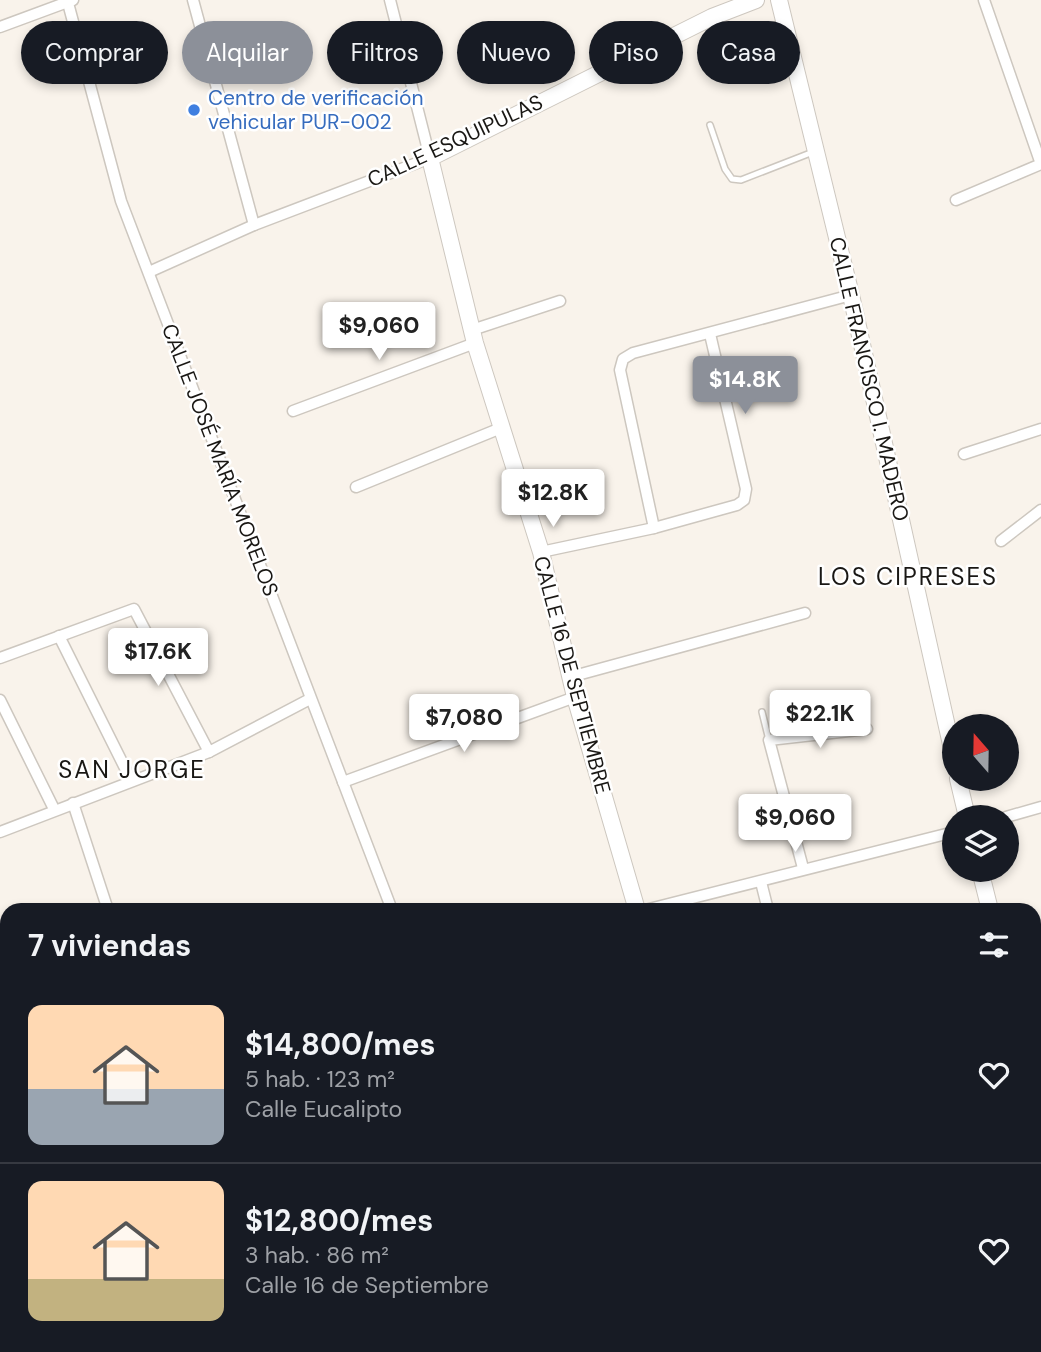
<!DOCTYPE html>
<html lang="es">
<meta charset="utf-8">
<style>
body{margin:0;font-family:"DM Sans",sans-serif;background:#20242c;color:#f1f3f6;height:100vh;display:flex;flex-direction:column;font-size:26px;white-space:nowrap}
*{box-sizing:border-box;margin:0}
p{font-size:23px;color:#9ea1a6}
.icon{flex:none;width:38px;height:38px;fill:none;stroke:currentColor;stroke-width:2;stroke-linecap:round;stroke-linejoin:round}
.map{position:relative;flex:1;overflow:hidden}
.side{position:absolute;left:0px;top:903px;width:1041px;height:450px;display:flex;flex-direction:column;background:#171b24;border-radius:21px 21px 0 0;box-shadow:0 4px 10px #0003}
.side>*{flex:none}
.banner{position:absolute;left:21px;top:21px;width:999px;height:63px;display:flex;gap:14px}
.needle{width:46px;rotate:340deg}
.tools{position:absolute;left:942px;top:714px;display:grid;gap:14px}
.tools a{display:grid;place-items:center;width:77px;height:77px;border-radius:50%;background:#171b24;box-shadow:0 4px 10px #0003;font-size:35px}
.price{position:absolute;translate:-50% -60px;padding:0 16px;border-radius:7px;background:#fff;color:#222;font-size:23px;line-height:46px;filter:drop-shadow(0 2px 4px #0008)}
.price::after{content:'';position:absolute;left:50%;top:42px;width:21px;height:16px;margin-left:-10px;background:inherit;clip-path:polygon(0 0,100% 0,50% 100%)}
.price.on{background:#8c9099;color:#fff}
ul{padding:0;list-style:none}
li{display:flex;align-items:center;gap:21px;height:175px;padding:0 28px}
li+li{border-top:2px solid #363941}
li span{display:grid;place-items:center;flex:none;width:196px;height:140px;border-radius:14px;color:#555}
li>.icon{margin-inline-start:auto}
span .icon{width:84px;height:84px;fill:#fffc;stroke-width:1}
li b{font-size:30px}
h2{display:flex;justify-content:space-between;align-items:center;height:84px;padding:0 28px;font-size:30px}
.tag{padding:0 24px;border-radius:32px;background:#171b24;box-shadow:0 4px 10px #0003;font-size:24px;line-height:63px}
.tag.on{background:#8c9099;color:#fff}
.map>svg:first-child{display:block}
</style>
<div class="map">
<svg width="1041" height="1352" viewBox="0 0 1041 1352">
<rect width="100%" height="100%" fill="#f9f3eb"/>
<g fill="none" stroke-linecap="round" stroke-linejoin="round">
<g stroke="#c3d4f6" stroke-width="3.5">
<polyline points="0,1240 7,1254"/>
<polyline points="37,1346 39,1352"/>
</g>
<g stroke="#cdc7bf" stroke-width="8">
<g id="lane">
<polyline points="710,125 725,169 732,179 741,180 813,152"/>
<polyline points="762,712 769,740"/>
</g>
</g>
<g stroke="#cdc7bf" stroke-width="13">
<g id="street">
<polyline points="193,0 254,225"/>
<polyline points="984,0 1041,164"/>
<polyline points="68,3 121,201 392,910"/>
<polyline points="0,27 73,0"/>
<polyline points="956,200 1041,164"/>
<polyline points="149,272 254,225 430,158 390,0"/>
<polyline points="472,330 560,301"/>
<polyline points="293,411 475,343"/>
<polyline points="964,454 1041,429"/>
<polyline points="356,487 501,428"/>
<polyline points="654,528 620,370 623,359 633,353 851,295"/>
<polyline points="1001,541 1041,510"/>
<polyline points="541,552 654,528 737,505 744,500 746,489 710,334"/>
<polyline points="59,636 131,780"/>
<polyline points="0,658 134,609 209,752"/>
<polyline points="570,677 805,613"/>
<polyline points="0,700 54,809"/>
<polyline points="343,782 575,697"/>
<polyline points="73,803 108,910"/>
<polyline points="1006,817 1041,807"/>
<polyline points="0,832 209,752 310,699"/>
<polyline points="803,868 769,740 867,729"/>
<polyline points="761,882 768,910"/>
<polyline points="645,910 954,832"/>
<polyline points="0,927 7,947"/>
<polyline points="0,1089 7,1087"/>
<polyline points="0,1191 7,1190"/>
<polyline points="542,1346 544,1352"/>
</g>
</g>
<g stroke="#cdc7bf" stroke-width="18">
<g id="secondary">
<polyline points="779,0 851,295 954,758"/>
<polyline points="958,779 967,817"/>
<polyline points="980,870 990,910"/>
<polyline points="637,910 575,697 541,552 475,343 430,158 712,17 756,0"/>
<polyline points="1034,1055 1041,1053"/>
<polyline points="1034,1083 1041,1114"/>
<polyline points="137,1346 139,1352"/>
<polyline points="736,1346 737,1352"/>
</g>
</g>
<use href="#lane" stroke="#fff" stroke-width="5"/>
<use href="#street" stroke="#fff" stroke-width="10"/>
<use href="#secondary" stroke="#fff" stroke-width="16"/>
</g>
<circle fill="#3f7fe0" stroke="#fff" stroke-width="2.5" cx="194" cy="110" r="7"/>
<g text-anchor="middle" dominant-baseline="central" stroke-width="5" stroke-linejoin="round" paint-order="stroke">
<g font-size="21" fill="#366cbe" stroke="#fff" text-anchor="start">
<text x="208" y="98">Centro de verificación<tspan x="208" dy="24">vehicular PUR-002</tspan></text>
</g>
<g font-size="21" fill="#191714" stroke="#fff">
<text transform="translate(455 141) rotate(-25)">CALLE ESQUIPULAS</text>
<text transform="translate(869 379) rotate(77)">CALLE FRANCISCO I. MADERO</text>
<text transform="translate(220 460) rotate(69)">CALLE JOSÉ MARÍA MORELOS</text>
<text transform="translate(572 675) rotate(75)">CALLE 16 DE SEPTIEMBRE</text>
</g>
<g font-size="24" letter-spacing="2" fill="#191714" stroke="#fff">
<text x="908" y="576">LOS CIPRESES</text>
<text x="132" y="769">SAN JORGE</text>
</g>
</g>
</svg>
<div class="tools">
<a><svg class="needle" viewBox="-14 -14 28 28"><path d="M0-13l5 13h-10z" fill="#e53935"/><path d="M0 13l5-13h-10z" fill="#9ea1a6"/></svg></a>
<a><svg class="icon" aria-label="layers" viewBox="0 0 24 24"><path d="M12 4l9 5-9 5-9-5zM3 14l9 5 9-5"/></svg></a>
</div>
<b class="price" style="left:379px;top:362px">$9,060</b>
<b class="price on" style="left:745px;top:416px">$14.8K</b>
<b class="price" style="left:553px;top:529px">$12.8K</b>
<b class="price" style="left:158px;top:688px">$17.6K</b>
<b class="price" style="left:820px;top:750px">$22.1K</b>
<b class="price" style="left:464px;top:754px">$7,080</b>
<b class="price" style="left:795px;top:854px">$9,060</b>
<div class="banner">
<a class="tag">Comprar</a>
<a class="tag on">Alquilar</a>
<a class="tag">Filtros</a>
<a class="tag">Nuevo</a>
<a class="tag">Piso</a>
<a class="tag">Casa</a>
</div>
<section class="side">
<h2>7 viviendas<svg class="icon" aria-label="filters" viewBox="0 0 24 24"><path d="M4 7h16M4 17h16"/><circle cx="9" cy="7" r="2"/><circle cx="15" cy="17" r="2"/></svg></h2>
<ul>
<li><span style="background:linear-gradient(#ffd9b3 60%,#9aa5b1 0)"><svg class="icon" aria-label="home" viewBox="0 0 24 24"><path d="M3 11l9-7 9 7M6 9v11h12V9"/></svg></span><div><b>$14,800/mes</b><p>5 hab. · 123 m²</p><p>Calle Eucalipto</p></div><svg class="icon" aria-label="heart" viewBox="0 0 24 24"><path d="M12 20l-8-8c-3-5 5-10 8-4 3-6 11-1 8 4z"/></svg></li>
<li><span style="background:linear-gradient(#ffd9b3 70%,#c2b280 0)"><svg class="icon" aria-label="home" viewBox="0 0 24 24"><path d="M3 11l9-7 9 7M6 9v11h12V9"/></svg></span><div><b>$12,800/mes</b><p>3 hab. · 86 m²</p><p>Calle 16 de Septiembre</p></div><svg class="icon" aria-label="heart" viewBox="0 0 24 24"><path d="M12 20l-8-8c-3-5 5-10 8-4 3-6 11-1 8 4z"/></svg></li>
</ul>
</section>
</div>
